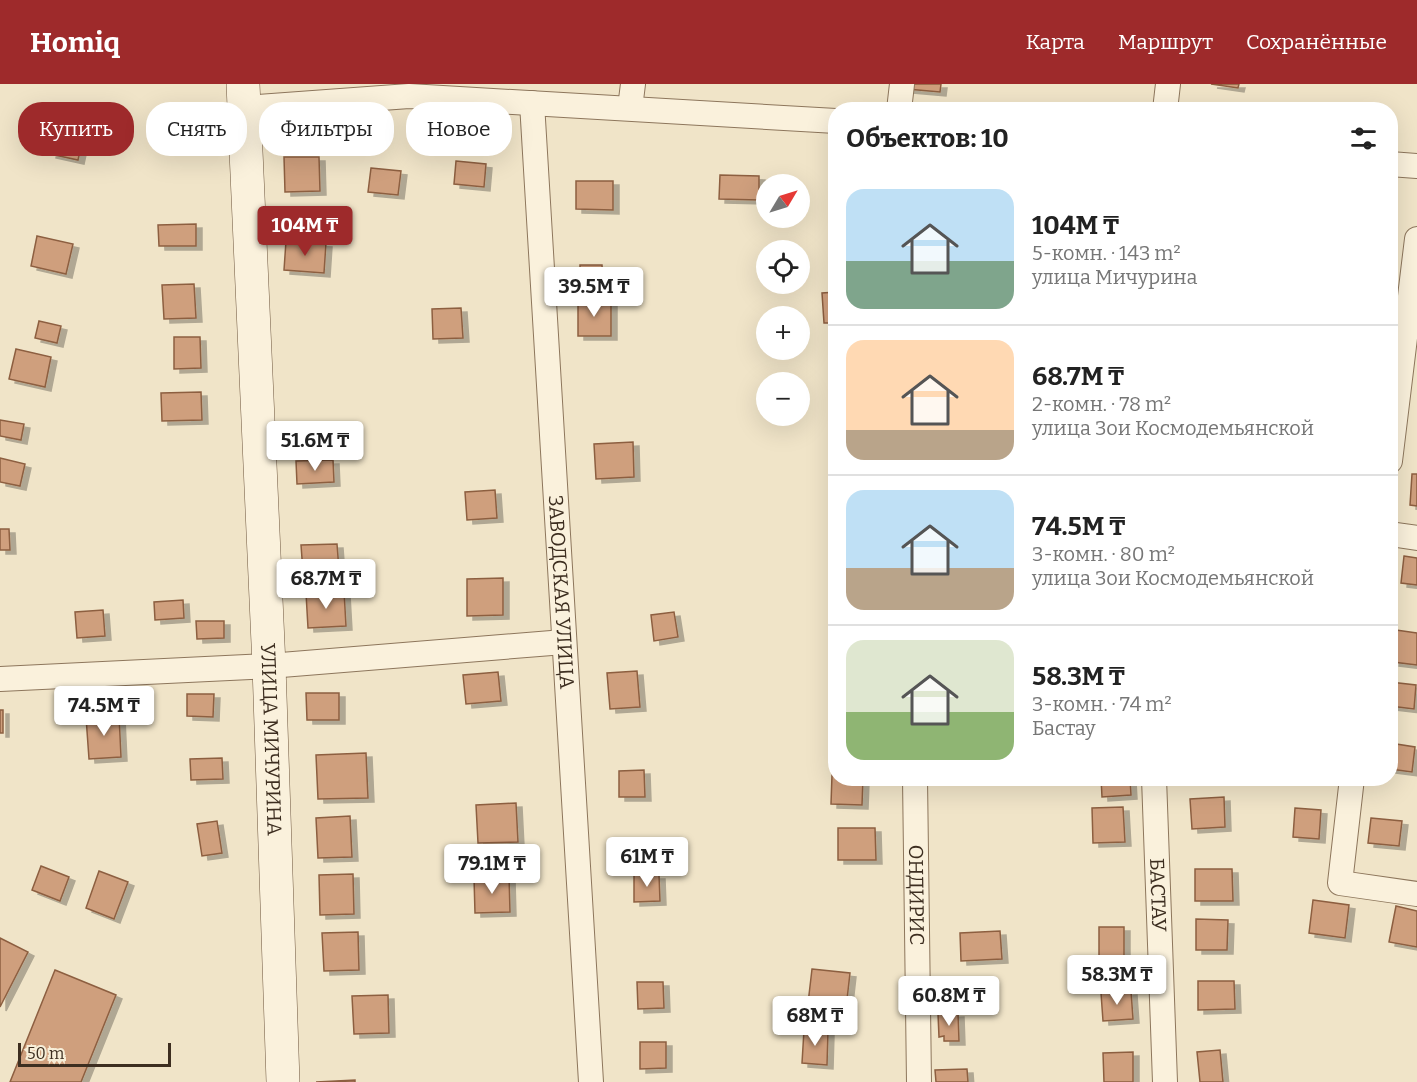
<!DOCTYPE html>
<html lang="ru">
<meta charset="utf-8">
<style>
body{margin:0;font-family:Bitter,serif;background:#f6f6f6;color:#222;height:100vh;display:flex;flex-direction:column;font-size:22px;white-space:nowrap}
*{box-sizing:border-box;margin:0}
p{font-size:20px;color:#767676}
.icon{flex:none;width:33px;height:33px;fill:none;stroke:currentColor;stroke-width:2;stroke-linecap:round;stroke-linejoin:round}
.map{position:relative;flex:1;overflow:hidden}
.sheet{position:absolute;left:828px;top:18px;width:570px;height:684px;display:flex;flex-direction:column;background:#fff;border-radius:24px;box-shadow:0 6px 24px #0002}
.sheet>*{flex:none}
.guide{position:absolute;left:18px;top:18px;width:570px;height:54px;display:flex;gap:12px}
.needle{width:39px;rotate:52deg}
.buttons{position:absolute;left:756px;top:90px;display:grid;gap:12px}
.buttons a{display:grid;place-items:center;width:54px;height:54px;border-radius:50%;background:#fff;box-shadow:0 6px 24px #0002;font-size:30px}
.scale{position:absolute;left:18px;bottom:15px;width:153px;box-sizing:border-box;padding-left:6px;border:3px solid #3d2e20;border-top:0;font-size:16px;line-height:21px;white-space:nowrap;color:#3d2e20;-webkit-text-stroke:4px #f7eed8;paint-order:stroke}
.price{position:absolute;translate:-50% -51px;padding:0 14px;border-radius:6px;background:#fff;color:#222;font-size:20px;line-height:39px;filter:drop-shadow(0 2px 3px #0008)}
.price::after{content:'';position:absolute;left:50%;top:36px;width:18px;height:14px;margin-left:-9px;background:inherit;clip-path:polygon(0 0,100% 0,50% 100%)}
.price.selected{background:#9e2a2b;color:#fff}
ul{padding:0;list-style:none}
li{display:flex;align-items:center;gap:18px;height:150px;padding:0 18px}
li+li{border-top:2px solid #e0e0e0}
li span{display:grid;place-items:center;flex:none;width:168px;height:120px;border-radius:18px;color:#555}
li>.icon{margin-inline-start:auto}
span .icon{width:72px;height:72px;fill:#fffc;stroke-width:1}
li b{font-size:26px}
h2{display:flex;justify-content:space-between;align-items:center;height:72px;padding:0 18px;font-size:26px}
.pill{padding:0 21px;border-radius:24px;background:#fff;box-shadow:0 6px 24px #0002;font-size:21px;line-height:54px}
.pill.selected{background:#9e2a2b;color:#fff}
header{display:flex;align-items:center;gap:36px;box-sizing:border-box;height:84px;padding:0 30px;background:#9e2a2b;color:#fff}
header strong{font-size:28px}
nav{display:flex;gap:33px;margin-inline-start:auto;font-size:21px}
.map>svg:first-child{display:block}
</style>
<header>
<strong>Homiq</strong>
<nav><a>Карта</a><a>Маршрут</a><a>Сохранённые</a></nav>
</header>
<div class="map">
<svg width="1417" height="998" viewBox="0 0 1417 998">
<defs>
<filter id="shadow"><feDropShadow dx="6" dy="4" stdDeviation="0" flood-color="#0004"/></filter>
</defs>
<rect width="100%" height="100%" fill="#f0e4c8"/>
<g fill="#cf9f7d" stroke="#8d5f41" stroke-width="1.5" filter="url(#shadow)">
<polygon points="907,0 941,0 940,8 907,5"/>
<polygon points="1211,0 1239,0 1238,4"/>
<polygon points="59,29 87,35 78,76 50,70"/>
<polygon points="284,73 319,73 320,107 285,108"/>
<polygon points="456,77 486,80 484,103 454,100"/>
<polygon points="371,84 401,87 398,111 368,108"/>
<polygon points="720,91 759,92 759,116 719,115"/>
<polygon points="576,97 613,97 613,126 576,125"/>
<polygon points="196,140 196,162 159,162 158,141"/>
<polygon points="37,152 73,160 66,190 31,182"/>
<polygon points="286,157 326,159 324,189 284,186"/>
<polygon points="580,181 602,181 603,199 580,200"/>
<polygon points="194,200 196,234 164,235 162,201"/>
<polygon points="836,208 836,239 824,239 822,209"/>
<rect x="578" y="217" width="33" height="35"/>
<polygon points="461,224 463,254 433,255 432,225"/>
<polygon points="39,237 61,242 57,259 35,254"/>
<polygon points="174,253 200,253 201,284 174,285"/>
<polygon points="16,265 51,273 45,303 9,295"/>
<polygon points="201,308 202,336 162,337 161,309"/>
<polygon points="0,336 24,340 21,356 0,352"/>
<polygon points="294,341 330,341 330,361 295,362"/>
<polygon points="633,358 634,393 596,395 594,360"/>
<polygon points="0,374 25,380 20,402 0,398"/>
<polygon points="333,376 334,398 297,400 296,377"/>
<polygon points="1412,390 1417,390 1417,422 1410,421"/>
<polygon points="495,406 497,434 467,436 465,408"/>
<polygon points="0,445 9,445 10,466 0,466"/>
<polygon points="337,460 339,486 303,488 301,461"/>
<polygon points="1404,472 1417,474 1417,501 1401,499"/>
<polygon points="503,494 503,531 467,532 467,495"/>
<polygon points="344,507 346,542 308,544 306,509"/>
<polygon points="183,516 184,534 155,536 154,518"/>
<polygon points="103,526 105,552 77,554 75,528"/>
<polygon points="674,528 678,553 654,557 651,531"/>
<polygon points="196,537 224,537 224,554 197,555"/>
<polygon points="1396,546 1417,549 1417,581 1393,578"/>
<polygon points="637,587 640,623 610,625 607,589"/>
<polygon points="498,588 501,617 466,620 463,591"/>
<polygon points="1390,598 1416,601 1414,625 1390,622"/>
<polygon points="306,609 339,609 339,636 307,636"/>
<polygon points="187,610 214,610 213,633 187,632"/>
<rect x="0" y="626" width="3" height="23"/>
<polygon points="119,631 121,673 89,675 86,633"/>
<polygon points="1390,659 1415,663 1412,688 1390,685"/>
<polygon points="366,669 368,714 318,715 316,671"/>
<polygon points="222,674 223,695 191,696 190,675"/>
<polygon points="644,686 645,713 619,713 619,687"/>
<polygon points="832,691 836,691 836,694 863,694 862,721 831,720"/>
<polygon points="1101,694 1130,694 1131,711 1102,713"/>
<polygon points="1191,694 1223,694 1223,695 1191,697"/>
<polygon points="1224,713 1225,743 1192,745 1190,715"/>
<polygon points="516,719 518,758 478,759 476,721"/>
<polygon points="1123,723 1125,758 1093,759 1092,724"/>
<polygon points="1295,724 1321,726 1319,755 1293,753"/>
<polygon points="350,732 352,773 318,774 316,734"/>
<polygon points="1371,734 1402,737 1399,762 1368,759"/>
<polygon points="217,737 222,769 202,772 197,740"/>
<polygon points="838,744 875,744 876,776 838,776"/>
<polygon points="41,782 69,793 60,817 32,806"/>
<polygon points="1195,785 1232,785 1233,817 1195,817"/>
<polygon points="99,787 128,798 114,835 86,824"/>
<polygon points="353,790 354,830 320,831 319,791"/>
<polygon points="634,791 659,791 660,817 634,818"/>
<polygon points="509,792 510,828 475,829 474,794"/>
<polygon points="1313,816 1349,821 1345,854 1309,849"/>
<polygon points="1396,822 1417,827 1417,863 1389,858"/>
<polygon points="1196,835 1228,836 1227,866 1196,866"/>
<rect x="1099" y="843" width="25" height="35"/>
<polygon points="1000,847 1002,875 961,877 960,849"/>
<polygon points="358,848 359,886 324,887 322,849"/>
<polygon points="0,854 28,868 0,923"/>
<polygon points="812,885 850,889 845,933 807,928"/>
<polygon points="55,886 116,911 81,998 10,998"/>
<polygon points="1198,897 1234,897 1235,925 1198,926"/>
<polygon points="637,898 663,898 664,924 638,925"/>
<polygon points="1131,907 1133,935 1103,937 1101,909"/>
<polygon points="388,911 389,949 354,950 352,912"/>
<polygon points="958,929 959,957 944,957 944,952 939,953 938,930"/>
<polygon points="804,946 828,947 827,981 802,979"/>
<polygon points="640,958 666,958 666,984 640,985"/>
<polygon points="1220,966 1223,998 1200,998 1197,968"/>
<polygon points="1133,968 1133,998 1104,998 1103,969"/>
<polygon points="967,985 968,998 936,998 935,986"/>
<polygon points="355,996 355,998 316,998"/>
</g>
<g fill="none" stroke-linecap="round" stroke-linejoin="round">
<g stroke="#8d765c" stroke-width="26">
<g id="street">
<path id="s1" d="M532,19l59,979"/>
<polyline points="245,24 409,12 836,37"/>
<polyline points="630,24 633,0"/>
<polyline points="899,26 902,0"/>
<polyline points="1165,26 1168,0"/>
<polyline points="1390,80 1417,82"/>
<polyline points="1390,377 1417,155"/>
<polyline points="1390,450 1417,454"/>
<polyline points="0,595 269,582 564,558"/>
<path id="s2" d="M915,694l4,304"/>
<path id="s3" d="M1154,694l11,304"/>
<polyline points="1352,694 1340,799 1417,810"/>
</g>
</g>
<g stroke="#6f573f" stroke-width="34">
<g id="secondary">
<path id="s4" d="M243,0l26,582 14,416"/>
</g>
</g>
<use href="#street" stroke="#faf1dc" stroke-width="24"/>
<use href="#secondary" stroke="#faf1dc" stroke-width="33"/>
</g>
<g text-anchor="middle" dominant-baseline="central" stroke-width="6" stroke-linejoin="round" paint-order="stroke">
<g font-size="20" fill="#3d2e20" stroke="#f7eed8">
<text stroke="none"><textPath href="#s1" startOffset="490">ЗАВОДСКАЯ УЛИЦА</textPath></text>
<text stroke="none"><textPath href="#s4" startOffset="656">УЛИЦА МИЧУРИНА</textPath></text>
<text stroke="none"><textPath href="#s2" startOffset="117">ОНДИРИС</textPath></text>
<text stroke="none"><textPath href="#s3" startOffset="117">БАСТАУ</textPath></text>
</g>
</g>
</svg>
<div class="buttons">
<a><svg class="needle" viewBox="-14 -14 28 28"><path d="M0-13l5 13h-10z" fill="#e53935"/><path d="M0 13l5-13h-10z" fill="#767676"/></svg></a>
<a><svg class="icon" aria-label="locate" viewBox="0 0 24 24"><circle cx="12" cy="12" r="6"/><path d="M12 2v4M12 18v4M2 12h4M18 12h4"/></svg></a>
<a>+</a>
<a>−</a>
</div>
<div class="scale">50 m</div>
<b class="price selected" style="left:305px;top:173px">104M ₸</b>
<b class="price" style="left:594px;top:234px">39.5M ₸</b>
<b class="price" style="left:315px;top:388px">51.6M ₸</b>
<b class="price" style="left:326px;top:526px">68.7M ₸</b>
<b class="price" style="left:104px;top:653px">74.5M ₸</b>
<b class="price" style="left:647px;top:804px">61M ₸</b>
<b class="price" style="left:492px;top:811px">79.1M ₸</b>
<b class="price" style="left:1117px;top:922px">58.3M ₸</b>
<b class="price" style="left:949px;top:943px">60.8M ₸</b>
<b class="price" style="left:815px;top:963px">68M ₸</b>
<div class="guide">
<a class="pill selected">Купить</a>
<a class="pill">Снять</a>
<a class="pill">Фильтры</a>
<a class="pill">Новое</a>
</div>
<section class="sheet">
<h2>Объектов: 10<svg class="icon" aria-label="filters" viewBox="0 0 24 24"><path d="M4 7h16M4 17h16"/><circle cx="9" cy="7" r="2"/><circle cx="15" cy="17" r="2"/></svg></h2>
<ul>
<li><span style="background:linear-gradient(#bfe0f5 60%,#7fa58c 0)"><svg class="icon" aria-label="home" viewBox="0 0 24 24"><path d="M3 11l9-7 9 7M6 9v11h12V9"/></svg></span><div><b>104M ₸</b><p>5-комн. · 143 m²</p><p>улица Мичурина</p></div></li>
<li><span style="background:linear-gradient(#ffd9b3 75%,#b9a48a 0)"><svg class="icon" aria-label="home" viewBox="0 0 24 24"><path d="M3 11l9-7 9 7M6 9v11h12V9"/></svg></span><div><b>68.7M ₸</b><p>2-комн. · 78 m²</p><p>улица Зои Космодемьянской</p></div></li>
<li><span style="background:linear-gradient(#bfe0f5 65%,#b9a48a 0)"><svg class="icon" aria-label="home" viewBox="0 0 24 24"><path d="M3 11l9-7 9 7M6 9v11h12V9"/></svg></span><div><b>74.5M ₸</b><p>3-комн. · 80 m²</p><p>улица Зои Космодемьянской</p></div></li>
<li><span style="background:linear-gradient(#dfe7d0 60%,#8fb573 0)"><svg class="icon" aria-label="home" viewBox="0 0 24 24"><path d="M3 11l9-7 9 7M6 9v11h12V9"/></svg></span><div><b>58.3M ₸</b><p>3-комн. · 74 m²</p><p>Бастау</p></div></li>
</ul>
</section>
</div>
